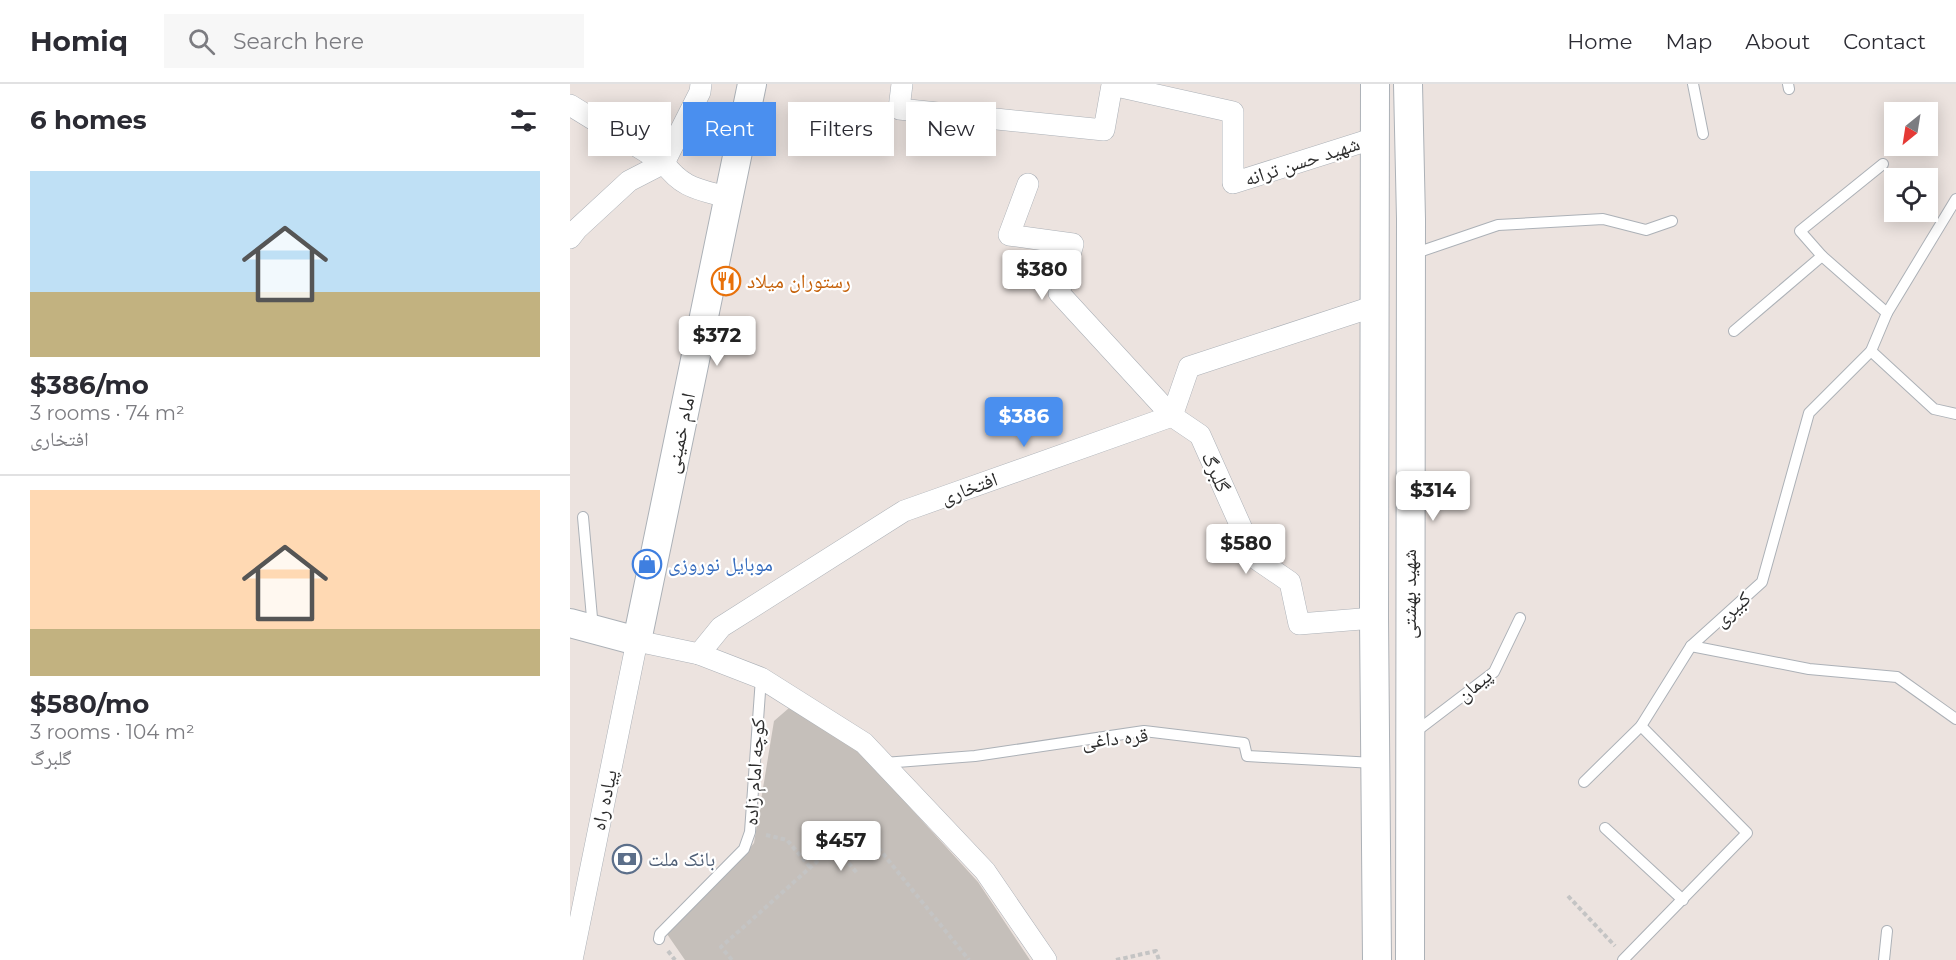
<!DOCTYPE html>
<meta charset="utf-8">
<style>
body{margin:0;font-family:Montserrat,"Noto Naskh Arabic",sans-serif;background:#f7f7f7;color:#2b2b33;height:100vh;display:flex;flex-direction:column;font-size:22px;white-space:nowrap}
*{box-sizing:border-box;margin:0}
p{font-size:20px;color:#7c7c81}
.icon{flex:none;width:33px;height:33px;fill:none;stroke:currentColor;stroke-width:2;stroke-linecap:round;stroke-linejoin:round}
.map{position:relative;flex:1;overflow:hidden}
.sheet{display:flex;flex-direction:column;background:#fff;width:570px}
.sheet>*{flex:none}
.hud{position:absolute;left:18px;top:18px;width:570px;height:54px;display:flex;gap:12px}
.needle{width:39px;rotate:210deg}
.buttons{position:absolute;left:1314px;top:18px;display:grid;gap:12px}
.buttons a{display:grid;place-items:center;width:54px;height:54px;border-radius:0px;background:#fff;box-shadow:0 3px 15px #0003;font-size:30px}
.price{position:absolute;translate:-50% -51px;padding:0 14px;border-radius:6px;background:#fff;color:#222;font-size:20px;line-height:39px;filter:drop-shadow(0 2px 3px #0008)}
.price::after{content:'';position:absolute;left:50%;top:36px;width:18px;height:14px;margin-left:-9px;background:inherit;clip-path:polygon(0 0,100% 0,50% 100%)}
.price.current{background:#4a8fef;color:#fff}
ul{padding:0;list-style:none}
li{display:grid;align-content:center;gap:12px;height:318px;padding:0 30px}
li+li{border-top:2px solid #e1e1e2}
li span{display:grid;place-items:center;height:186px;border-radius:0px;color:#555}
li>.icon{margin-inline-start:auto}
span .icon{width:108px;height:108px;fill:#fffc;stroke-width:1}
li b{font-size:26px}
h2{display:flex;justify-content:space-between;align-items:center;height:72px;padding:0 30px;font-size:26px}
.tag{padding:0 21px;border-radius:0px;background:#fff;box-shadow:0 3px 15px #0003;font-size:21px;line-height:54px}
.tag.current{background:#4a8fef;color:#fff}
header{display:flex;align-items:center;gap:36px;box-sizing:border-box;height:84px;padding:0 30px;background:#fff;border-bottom:2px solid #e1e1e2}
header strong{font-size:28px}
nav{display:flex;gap:33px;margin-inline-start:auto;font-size:21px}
.search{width:420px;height:54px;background:#f7f7f7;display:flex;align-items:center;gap:15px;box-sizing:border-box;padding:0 21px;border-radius:0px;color:#7c7c81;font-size:22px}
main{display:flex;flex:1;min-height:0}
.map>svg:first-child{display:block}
</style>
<header>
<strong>Homiq</strong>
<div class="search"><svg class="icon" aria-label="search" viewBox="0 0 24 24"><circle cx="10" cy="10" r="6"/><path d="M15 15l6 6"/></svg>Search here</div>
<nav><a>Home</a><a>Map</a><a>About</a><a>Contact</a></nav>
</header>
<main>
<section class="sheet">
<h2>6 homes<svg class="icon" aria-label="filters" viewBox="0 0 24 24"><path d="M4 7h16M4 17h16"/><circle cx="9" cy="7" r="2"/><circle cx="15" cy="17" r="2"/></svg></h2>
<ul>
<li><span style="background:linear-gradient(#bfe0f5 65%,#c2b280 0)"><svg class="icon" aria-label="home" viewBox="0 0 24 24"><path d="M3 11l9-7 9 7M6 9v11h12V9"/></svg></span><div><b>$386/mo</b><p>3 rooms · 74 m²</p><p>افتخاری</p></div></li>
<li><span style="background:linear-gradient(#ffd9b3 75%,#c2b280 0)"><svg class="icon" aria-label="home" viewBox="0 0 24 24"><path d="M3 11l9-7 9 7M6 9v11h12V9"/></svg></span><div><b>$580/mo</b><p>3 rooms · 104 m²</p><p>گلبرگ</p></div></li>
</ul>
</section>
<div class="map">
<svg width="1386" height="876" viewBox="0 0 1386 876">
<rect width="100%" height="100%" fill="#ece3df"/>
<polygon fill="#c5bfba" points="219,624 285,663 408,798 460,876 115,876 97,850 160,787 184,759 204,637"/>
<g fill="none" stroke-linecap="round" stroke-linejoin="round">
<g stroke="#acb1b7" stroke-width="12">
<g id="lane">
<polyline points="1123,0 1133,50"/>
<polyline points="1218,0 1219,5"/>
<polyline points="1313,80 1230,147 1252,172 1317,229"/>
<polyline points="843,170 928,141 1033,135 1076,146 1102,137"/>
<polyline points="1164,247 1252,172"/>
<polyline points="1301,267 1364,325 1386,330"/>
<polyline points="13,433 23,545"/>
<polyline points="1121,562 1239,585 1327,593 1386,635"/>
<polyline points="844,649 924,588 950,534"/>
<polyline points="314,679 405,672 574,647 674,659 677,672 804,679"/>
<polyline points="1014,698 1071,642 1121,562 1192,498 1239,329 1301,267 1317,229 1386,115"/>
<polyline points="1035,744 1113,816"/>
<polyline points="89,855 90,850 174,765 180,748 191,594"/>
<polyline points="1053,876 1177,749 1071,642"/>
<polyline points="1314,876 1317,847"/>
</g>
</g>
<g stroke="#acb1b7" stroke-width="22">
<g id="street">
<polyline points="332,0 329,25 534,46 542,1 663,28 663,99 805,54"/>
<path d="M0,21l94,58c19,26 35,26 65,35"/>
<polyline points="458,100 439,151 503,160 489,209 602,332 630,351 685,474 720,498 729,540 804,534"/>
<polyline points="0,154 7,145 59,97 94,79 130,8 131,0"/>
<polyline points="129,570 151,543 334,427 602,332 619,283 805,222"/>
<polyline points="2,876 67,557 129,570 191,594 294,659 415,787 476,876"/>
</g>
</g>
<g stroke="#acb1b7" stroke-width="30">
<g id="secondary">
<polyline points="805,0 804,534 807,876"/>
<polyline points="838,0 841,135 840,876"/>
<polyline points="0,539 67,557 182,0"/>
</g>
</g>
<g stroke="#c4c4c4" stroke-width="4" stroke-dasharray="4.5 3" stroke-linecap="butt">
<polyline points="196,751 217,756 240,783"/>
<polyline points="264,762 287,789"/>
<polyline points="998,812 1045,862"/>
<polyline points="98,867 105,876"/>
<polyline points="162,876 151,863 289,740 399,876"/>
<polyline points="546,876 586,867 589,876"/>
</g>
<use href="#lane" stroke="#fff" stroke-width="10"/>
<use href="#street" stroke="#fff" stroke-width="21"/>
<use href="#secondary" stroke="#fff" stroke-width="28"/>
</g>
<defs>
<g id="restaurant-ring" transform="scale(1.5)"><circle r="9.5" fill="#fff" stroke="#e8710a" stroke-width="1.5"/><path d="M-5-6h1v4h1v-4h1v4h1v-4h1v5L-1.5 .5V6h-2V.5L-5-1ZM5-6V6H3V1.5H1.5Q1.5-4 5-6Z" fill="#e8710a"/></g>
<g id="shop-ring" transform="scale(1.5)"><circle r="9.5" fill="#fff" stroke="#3f7fe0" stroke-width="1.5"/><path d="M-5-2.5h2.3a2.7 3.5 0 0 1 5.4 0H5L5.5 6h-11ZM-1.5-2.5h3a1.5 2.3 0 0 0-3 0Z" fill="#3f7fe0"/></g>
<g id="bank-ring" transform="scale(1.5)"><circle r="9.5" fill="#fff" stroke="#5c6f8a" stroke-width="1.5"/><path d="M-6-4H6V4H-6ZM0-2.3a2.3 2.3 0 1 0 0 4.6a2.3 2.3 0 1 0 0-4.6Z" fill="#5c6f8a"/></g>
</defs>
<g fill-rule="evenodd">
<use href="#restaurant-ring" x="156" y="197"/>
<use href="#shop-ring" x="77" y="480"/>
<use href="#bank-ring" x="57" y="775"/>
</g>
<g text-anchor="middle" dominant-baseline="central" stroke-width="4.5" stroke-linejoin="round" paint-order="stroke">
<g font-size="20" fill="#2c2c2c" stroke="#fff">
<text transform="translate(732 77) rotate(-18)">شهید حسن ترانه</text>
<text transform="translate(110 349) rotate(-78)">امام خمینی</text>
<text transform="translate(646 388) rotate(66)">گلبرگ</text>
<text transform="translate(399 404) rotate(-20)">افتخاری</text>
<text transform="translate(839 510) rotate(-90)">شهید بهشتی</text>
<text transform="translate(1162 525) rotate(-42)">کبیری</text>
<text transform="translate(904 601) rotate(-40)">پیمان</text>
<text transform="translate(545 654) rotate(-6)">قره داغی</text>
<text transform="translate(184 688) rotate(-86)">کوچه امام زاده</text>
<text transform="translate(34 716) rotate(-78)">پیاده راه</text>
</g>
<g font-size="20" fill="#c56008" stroke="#fff" text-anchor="start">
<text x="177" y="197">رستوران میلاد</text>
</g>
<g font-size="20" fill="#366cbe" stroke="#fff" text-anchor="start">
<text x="98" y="480">موبایل نوروزی</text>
</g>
<g font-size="20" fill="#4e5e75" stroke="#fff" text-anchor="start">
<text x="78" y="775">بانک ملت</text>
</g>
</g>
</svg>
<div class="buttons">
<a><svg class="needle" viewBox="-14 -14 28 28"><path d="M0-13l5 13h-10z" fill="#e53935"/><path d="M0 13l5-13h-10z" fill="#7c7c81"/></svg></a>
<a><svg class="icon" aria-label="locate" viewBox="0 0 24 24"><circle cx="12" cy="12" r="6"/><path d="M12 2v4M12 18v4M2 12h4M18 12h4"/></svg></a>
</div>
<b class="price" style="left:472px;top:217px">$380</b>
<b class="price" style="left:147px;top:283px">$372</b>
<b class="price current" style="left:454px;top:364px">$386</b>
<b class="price" style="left:863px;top:438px">$314</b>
<b class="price" style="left:676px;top:491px">$580</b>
<b class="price" style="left:271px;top:788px">$457</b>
<div class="hud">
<a class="tag">Buy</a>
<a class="tag current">Rent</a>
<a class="tag">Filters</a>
<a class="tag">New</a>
</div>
</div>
</main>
